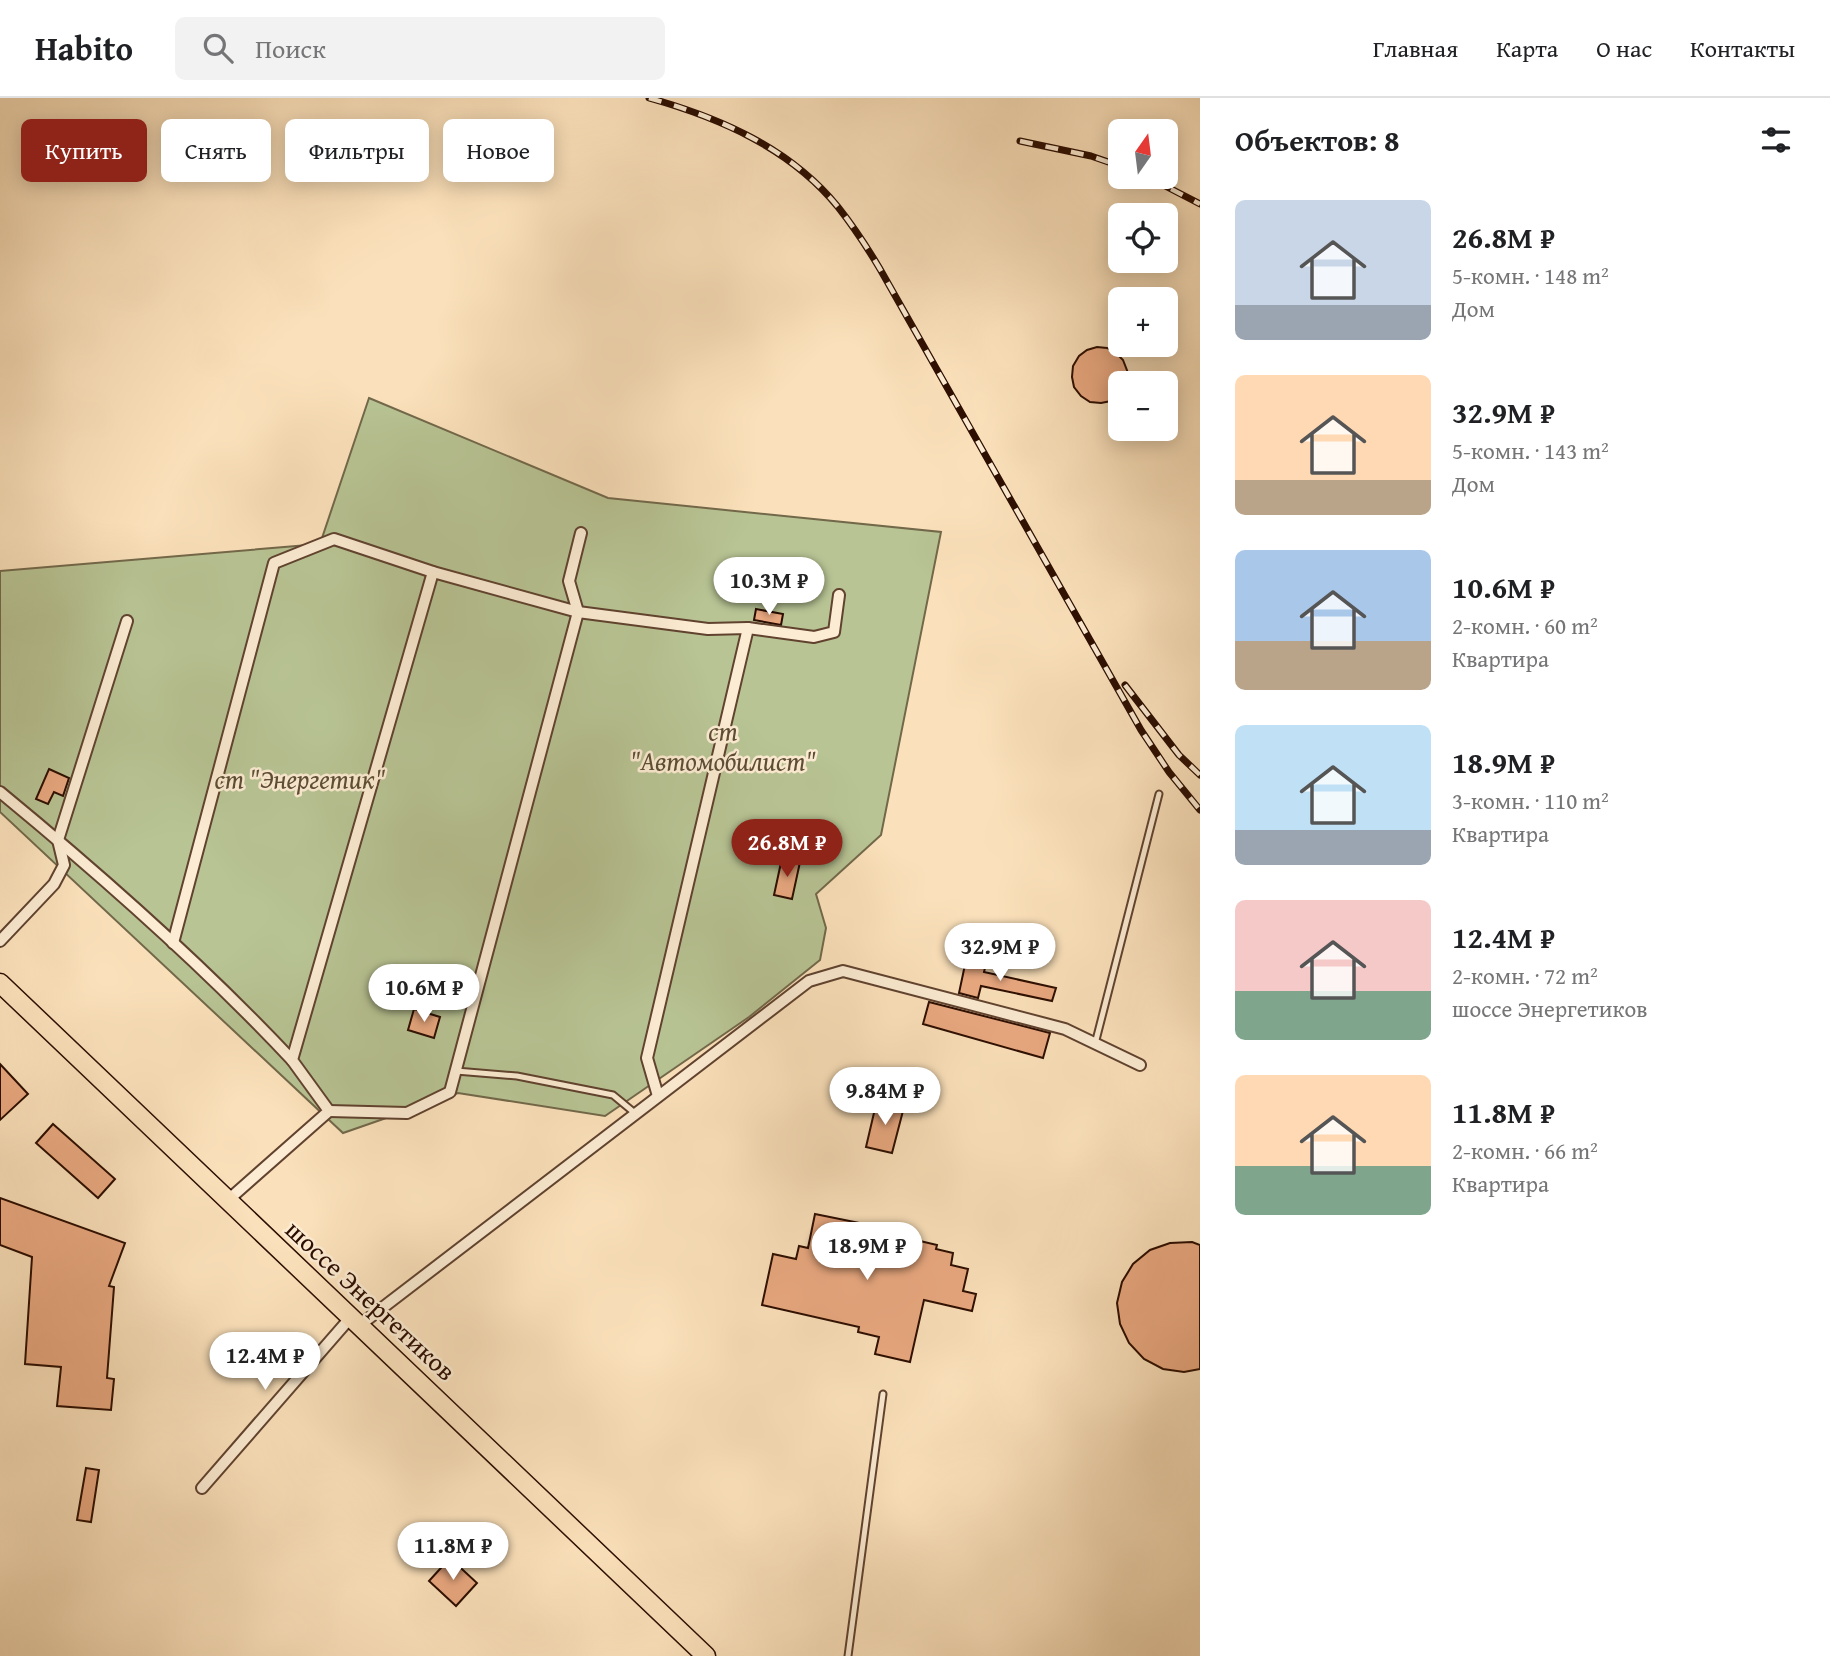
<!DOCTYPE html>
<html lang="ru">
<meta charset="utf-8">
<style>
body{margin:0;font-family:"Gentium Book Plus",serif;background:#f2f2f2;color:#202124;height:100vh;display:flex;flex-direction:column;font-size:26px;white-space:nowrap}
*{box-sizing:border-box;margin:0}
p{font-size:23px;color:#757577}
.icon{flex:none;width:38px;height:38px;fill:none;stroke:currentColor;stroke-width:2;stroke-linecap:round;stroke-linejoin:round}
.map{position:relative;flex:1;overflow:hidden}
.details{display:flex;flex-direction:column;background:#fff;width:630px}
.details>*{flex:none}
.hud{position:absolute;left:21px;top:21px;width:665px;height:63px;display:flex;gap:14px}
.needle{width:46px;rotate:14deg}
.buttons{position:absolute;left:1108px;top:21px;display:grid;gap:14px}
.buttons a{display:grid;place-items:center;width:70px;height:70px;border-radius:10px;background:#fff;box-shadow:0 4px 18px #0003;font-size:35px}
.price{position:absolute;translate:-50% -60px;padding:0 16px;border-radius:24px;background:#fff;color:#222;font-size:23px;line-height:46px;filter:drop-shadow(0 2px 4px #0008)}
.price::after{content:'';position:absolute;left:50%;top:42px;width:21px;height:16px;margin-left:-10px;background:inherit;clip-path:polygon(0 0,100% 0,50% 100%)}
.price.current{background:#8f2418;color:#fff}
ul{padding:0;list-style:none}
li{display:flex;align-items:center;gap:21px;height:175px;padding:0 35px}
li span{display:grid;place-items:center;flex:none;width:196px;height:140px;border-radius:10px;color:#555}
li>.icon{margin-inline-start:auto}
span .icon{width:84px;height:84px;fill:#fffc;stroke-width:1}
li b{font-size:30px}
h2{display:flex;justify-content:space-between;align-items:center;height:84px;padding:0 35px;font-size:30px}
.chip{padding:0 24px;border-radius:10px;background:#fff;box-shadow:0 4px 18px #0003;font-size:24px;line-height:63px}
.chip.current{background:#8f2418;color:#fff}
header{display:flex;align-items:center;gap:42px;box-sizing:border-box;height:98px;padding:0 35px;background:#fff;border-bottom:2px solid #e0e0e0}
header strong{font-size:33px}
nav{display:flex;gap:38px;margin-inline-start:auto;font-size:24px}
.search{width:490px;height:63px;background:#f2f2f2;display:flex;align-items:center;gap:18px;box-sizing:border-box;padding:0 24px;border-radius:10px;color:#757577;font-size:26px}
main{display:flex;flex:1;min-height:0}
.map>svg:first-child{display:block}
</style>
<header>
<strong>Habito</strong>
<div class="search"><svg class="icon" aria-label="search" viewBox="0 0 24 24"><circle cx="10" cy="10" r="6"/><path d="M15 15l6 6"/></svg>Поиск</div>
<nav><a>Главная</a><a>Карта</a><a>О нас</a><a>Контакты</a></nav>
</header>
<main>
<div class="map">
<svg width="1200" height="1558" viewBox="0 0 1200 1558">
<rect width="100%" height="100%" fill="#fbe1bb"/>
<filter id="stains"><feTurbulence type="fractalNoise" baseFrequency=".00286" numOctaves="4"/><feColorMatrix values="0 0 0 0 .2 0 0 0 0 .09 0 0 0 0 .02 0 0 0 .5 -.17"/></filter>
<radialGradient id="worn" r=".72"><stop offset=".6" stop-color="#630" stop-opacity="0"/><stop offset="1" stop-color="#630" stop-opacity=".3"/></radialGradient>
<polygon fill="#b8c494" stroke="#72684a" stroke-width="2" points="369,300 608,400 941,434 881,737 816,796 826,830 820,862 749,919 605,1018 458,995 343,1035 0,714 0,473 320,446"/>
<g fill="#eaa981" stroke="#2c0d00" stroke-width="2">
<polygon points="1097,249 1107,250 1116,255 1123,262 1128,275 1127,285 1120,285 1120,297 1111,303 1101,305 1090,304 1081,298 1074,289 1072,279 1073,268 1079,258 1087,252"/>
<polygon points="756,511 783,516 781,527 754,522"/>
<polygon points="49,671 69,680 63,698 54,694 48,706 36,701"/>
<polygon points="782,760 800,764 792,801 774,797"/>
<polygon points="966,862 986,866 984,874 1056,890 1052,903 981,888 978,900 959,895"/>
<polygon points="929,904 1050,935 1043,960 923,926"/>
<polygon points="414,911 440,919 434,940 408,932"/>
<polygon points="0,966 28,996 0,1022"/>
<polygon points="877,1002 904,1009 892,1055 866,1049"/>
<polygon points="53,1026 115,1081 98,1100 36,1045"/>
<polygon points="0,1100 125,1145 109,1188 114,1189 107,1280 114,1281 111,1312 57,1308 61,1269 25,1266 32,1159 0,1147"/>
<polygon points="815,1116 904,1134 903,1139 937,1147 936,1151 953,1155 951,1167 968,1171 963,1193 976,1196 972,1213 924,1202 910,1264 875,1256 879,1239 858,1234 859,1229 762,1207 773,1156 796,1161 799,1148 808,1150"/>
<polygon points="1192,1144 1200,1147 1200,1271 1184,1274 1163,1271 1144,1261 1129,1245 1120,1226 1117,1205 1122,1184 1133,1166 1150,1152 1170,1145"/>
<polygon points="86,1370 99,1372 91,1424 77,1422"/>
<polygon points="450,1460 477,1485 456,1508 429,1483"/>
</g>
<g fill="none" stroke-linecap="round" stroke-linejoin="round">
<g stroke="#60422f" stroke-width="9">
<g id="service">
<polyline points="1095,946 1159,696"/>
<polyline points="456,973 517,978 613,997 636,1016"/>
<polyline points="848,1558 883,1296"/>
</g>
</g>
<g stroke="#60422f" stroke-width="14">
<g id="minor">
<path d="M0,694c102,84 202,172 292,268"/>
<polyline points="0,843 54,786 64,767 58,742 127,523"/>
<polyline points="173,845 274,465 334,441 433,474 578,514 708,531 748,530 814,539 834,534 839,497"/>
<polyline points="658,998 647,960 748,530"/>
<polyline points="329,1013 407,1015 450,994 578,514 569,483 581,435"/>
<polyline points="227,1103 329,1013 292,962 433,474"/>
<polyline points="360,1227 809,883 843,873 1065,931 1140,967"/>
<polyline points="202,1390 351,1219"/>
</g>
</g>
<g stroke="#2c0d00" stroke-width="21">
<polyline id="primary" points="0,885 706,1558"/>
</g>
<use href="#service" stroke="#fcecd3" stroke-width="5"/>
<use href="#minor" stroke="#fcecd3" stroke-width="10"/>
<use href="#primary" stroke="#fbe1bb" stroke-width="18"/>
<g stroke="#2c0d00" stroke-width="7">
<g id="rail">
<path d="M649,0c71,20 141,50 189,109 15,19 29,40 42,62l261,461 28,42 31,38"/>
<polyline points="1020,43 1091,58 1120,68"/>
<polyline points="1148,79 1200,106"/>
<polyline points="1125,587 1179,657 1200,677"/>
</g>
</g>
<use href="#rail" stroke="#fcecd3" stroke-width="4.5" stroke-dasharray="13" stroke-linecap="butt"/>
</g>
<g text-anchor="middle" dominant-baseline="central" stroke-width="5" stroke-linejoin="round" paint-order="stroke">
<g font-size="26" font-style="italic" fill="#5d4d34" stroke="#fcecd3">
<text x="723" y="632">ст<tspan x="723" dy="30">"Автомобилист"</tspan></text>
<text x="300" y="680">ст "Энергетик"</text>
</g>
<g font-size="26" fill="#2c0d00" stroke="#fcecd3">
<text transform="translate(371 1202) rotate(43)">шоссе Энергетиков</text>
</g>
</g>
<rect width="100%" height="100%" filter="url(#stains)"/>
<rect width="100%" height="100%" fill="url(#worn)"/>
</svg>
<div class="buttons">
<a><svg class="needle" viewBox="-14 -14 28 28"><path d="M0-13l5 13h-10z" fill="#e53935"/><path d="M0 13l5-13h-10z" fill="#757577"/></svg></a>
<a><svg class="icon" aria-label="locate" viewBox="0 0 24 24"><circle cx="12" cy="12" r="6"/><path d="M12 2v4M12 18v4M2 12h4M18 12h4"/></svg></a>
<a>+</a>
<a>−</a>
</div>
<b class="price" style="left:769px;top:519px">10.3M ₽</b>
<b class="price current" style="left:787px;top:781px">26.8M ₽</b>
<b class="price" style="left:1000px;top:885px">32.9M ₽</b>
<b class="price" style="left:424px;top:926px">10.6M ₽</b>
<b class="price" style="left:885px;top:1029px">9.84M ₽</b>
<b class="price" style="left:867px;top:1184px">18.9M ₽</b>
<b class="price" style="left:265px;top:1294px">12.4M ₽</b>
<b class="price" style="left:453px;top:1484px">11.8M ₽</b>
<div class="hud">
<a class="chip current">Купить</a>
<a class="chip">Снять</a>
<a class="chip">Фильтры</a>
<a class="chip">Новое</a>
</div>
</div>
<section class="details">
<h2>Объектов: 8<svg class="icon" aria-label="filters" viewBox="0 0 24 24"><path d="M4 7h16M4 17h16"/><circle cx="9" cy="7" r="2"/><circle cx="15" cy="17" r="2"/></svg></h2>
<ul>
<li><span style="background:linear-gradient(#c9d6e8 75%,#9aa5b1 0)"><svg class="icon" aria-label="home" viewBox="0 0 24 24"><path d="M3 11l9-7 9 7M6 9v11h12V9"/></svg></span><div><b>26.8M ₽</b><p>5-комн. · 148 m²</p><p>Дом</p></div></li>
<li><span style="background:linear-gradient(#ffd9b3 75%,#b9a48a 0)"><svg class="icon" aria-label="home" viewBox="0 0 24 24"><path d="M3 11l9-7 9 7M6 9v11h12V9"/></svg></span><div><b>32.9M ₽</b><p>5-комн. · 143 m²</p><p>Дом</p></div></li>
<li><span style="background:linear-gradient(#a9c7e8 65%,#b9a48a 0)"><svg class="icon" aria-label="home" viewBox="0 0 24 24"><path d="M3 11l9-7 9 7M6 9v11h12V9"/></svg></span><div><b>10.6M ₽</b><p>2-комн. · 60 m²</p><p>Квартира</p></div></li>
<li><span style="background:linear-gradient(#bfe0f5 75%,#9aa5b1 0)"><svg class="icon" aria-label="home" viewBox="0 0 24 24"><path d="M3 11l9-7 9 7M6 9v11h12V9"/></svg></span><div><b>18.9M ₽</b><p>3-комн. · 110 m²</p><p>Квартира</p></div></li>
<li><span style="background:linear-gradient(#f6c9c9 65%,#7fa58c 0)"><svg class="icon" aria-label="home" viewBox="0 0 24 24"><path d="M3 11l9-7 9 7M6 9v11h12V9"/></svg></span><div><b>12.4M ₽</b><p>2-комн. · 72 m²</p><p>шоссе Энергетиков</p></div></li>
<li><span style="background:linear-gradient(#ffd9b3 65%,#7fa58c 0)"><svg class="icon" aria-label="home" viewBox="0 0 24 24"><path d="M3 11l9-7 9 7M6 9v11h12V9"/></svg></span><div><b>11.8M ₽</b><p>2-комн. · 66 m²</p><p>Квартира</p></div></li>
</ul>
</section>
</main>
